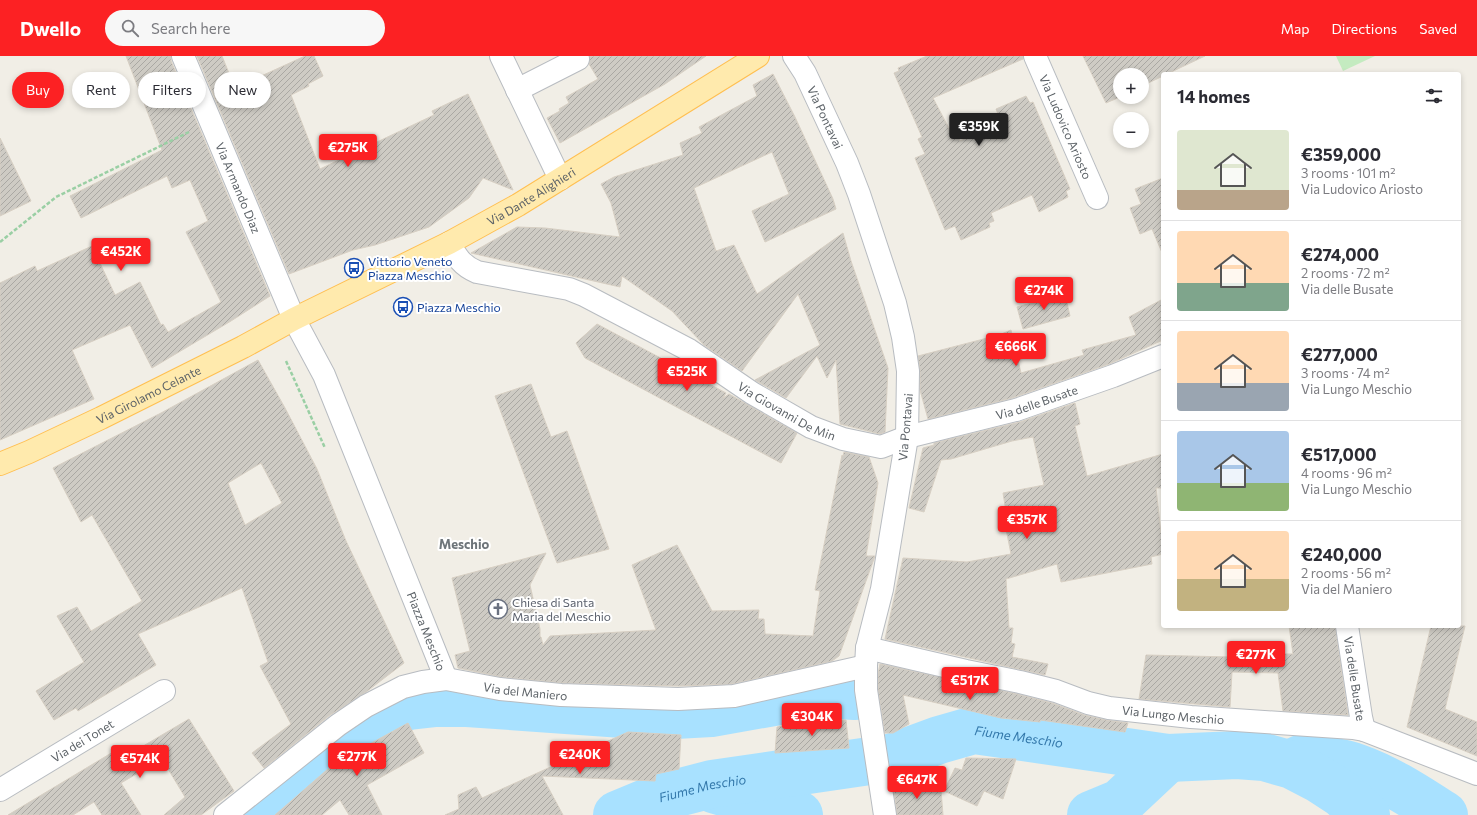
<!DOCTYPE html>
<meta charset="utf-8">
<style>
body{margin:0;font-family:Commissioner,sans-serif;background:#f7f7f7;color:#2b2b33;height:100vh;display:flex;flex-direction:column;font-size:15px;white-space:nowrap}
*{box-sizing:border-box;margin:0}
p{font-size:13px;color:#7c7c81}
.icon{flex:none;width:22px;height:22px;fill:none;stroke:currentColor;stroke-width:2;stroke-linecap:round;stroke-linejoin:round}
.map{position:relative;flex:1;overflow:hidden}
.side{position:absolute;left:1161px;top:16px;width:300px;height:556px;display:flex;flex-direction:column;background:#fff;border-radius:4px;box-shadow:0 2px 6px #0003}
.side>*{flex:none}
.hud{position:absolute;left:12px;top:16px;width:380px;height:36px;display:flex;gap:8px}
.buttons{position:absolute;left:1113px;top:12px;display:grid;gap:8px}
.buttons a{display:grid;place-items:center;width:36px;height:36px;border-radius:50%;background:#fff;box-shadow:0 2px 6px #0003;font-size:20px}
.price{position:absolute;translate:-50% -34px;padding:0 9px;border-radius:4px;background:#fc2123;color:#fff;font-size:13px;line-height:26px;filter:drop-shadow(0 1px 2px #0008)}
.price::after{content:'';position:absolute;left:50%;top:24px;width:12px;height:9px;margin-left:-6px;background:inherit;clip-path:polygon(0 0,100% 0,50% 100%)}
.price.selected{background:#222;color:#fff}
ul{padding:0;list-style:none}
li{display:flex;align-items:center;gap:12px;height:100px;padding:0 16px}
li+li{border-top:1px solid #e1e1e2}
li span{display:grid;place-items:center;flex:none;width:112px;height:80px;border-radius:4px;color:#555}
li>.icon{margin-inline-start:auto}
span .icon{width:48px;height:48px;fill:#fffc;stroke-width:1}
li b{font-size:17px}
h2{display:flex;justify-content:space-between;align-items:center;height:48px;padding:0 16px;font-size:17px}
.tag{padding:0 14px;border-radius:18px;background:#fff;box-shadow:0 2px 6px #0003;font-size:14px;line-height:36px}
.tag.selected{background:#fc2123;color:#fff}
header{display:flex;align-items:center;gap:24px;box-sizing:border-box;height:56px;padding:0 20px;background:#fc2123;color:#fff}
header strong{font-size:19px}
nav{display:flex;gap:22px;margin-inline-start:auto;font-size:14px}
.search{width:280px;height:36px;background:#f7f7f7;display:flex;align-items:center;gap:10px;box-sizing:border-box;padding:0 14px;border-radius:22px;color:#7c7c81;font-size:15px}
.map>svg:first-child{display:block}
</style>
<header>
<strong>Dwello</strong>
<div class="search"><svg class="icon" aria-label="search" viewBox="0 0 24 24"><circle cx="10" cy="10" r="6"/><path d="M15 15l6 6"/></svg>Search here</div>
<nav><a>Map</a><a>Directions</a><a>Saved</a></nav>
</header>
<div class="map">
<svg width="1477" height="759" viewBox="0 0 1477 759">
<defs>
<pattern id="building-hatch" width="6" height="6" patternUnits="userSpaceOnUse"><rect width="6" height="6" fill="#cecbc4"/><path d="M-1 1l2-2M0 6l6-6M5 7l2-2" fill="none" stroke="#aaa8a3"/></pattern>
</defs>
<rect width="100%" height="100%" fill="#f1eee6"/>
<polygon fill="#c4ebc0" points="1336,0 1375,0 1343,15"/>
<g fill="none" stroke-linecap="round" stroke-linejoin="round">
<g stroke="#a8e1ff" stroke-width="48">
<path d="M1300,703c20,1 40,2 58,9 31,11 59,30 86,47"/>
<polyline points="713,733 799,759"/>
<polyline points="258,759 261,755 327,696 358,672 385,657 409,650 436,647 467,647 637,659 675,659 711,657 819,638 855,640"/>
<path id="s1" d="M617,759l41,-17 54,-14 178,-26 49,-18 35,-10 194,28 69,-3 27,2 28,8 27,14 23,15 24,21"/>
<polyline points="1091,759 1120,747 1168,702"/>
</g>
</g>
<g fill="url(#building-hatch)" stroke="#d7cfc3" fill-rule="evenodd">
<polygon points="126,0 171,0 171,5 270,240 231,265 152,312 130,269 72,294 94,343 0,384 0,227 35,210 37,215 92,190 115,239 140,226 161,269 163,268 168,276 221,246 186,176 208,165 190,124 172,132 167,120 81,162 70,140 162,94"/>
<polygon points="197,0 222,0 235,32 305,0 314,0 323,20 308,28 309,30 291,39 320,113 434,59 432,55 468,38 513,134 483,122 469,142 429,171 375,189 353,194 289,218"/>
<polygon points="590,0 706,0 665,28 560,87 547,62 560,55 559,53 569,47 566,41 598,23 589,8"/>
<polygon points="927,0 1023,0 1023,3 933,42 952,78 956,76 960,85 1002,68 996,53 1026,40 1030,47 1033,46 1070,133 1066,135 1068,141 1039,156 1032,139 991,157 994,165 989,167 990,171 961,184 955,170 945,174 915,102 925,98 918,83 922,81 894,17 899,15 898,12"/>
<polygon points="1083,0 1205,0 1167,18 1163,18 1163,20 1142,30 1142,19 1120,19 1120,41 1106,47"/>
<polygon points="773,18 795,61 833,143 836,153 765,186 752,155 789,138 772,96 694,132 716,195 734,189 757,238 843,177 851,205 888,312 885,376 880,378 840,368 836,304 827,322 817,300 786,342 755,324 820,289 798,238 742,315 704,289 672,255 622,220 620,231 471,197 517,171 545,172 620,181 611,147 601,128 614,121 683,99 680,87 702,77 699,71 757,40 753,29"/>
<polygon points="0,82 31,145 0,160"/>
<polygon points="1163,122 1163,199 1152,173 1140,178 1130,152 1141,148 1135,133"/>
<polygon points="1065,238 1070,260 1023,273 1017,251"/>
<polygon points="1163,243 1163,284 1109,308 1012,342 928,363 920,334 920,315 918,300 999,279 1011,274 1021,317 1084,299 1082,294 1136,279 1129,261"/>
<polygon points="597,268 726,337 723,342 729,338 797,377 781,407 585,302 576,287"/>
<path d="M258,304l27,48 32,61 29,72 58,122 -38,29 -36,23 -66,53 -12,-15 39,-29 -31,-58 8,-4 -26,-74 -104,46 18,31 -78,46 -2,-3 -22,12 -18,-29 48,-29 -27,-46 20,-9 14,24 51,-30 -50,-86 -11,7 -28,-54 108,-55zM261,407l21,40 -37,22 -17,-42z"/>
<polygon points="531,328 551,381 567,375 609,493 557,507 495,340"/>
<polygon points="1075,347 1080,368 1075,370 1087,420 1163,398 1163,432 1156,432 1161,477 1163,476 1163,498 1151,501 1152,508 1061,526 1057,508 1006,523 1009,572 1013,572 1011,587 1015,588 1012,601 1048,608 1045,619 885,583 903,502 967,506 1011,498 1005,468 1008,468 1003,437 1044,429 1033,381 1012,385 951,403 941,404 924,456 909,452 923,392 934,389 934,387 1020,366"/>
<polygon points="844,396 869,401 878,427 866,500 875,500 839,600 832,605 732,628 678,630 562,627 502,621 458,612 455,599 470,595 452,522 546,497 530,529 540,573 540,581 541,581 543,589 550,580 656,574 632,509 677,489 712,555 759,554 758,563 764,563 765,578 813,580 820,535 815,534 842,399 843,400"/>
<polygon points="1289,570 1335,570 1348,659 1283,655 1278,617 1232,616 1230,651 1139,643 1146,599 1231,601 1231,595 1276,599 1276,598 1293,598"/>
<polygon points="1431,570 1465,570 1445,653 1477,666 1477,700 1407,671"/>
<polygon points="880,608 1017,638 1052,647 1084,659 1106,664 1128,667 1125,676 1040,664 1040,666 1001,662 903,639 909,668 893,677 885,677 878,633 878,618"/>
<polygon points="189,663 234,735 201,759 164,759 185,741 162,703 121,727 141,759 102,759 94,746 73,759 8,759 123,690 128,699"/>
<polygon points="846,664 849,692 775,697 777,671"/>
<polygon points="408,667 424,697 367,729 382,759 349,759 340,744 322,759 275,759 344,699 346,701"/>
<polygon points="628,676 681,679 679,713 656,718 655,725 542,720 563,759 445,759 459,753 458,739 476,731 482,742"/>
<polygon points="966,702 1016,703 1003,743 984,735 977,750 944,735 955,712 962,714"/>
<polygon points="893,726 941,734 943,759 897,759"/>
</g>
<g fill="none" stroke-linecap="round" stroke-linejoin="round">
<g stroke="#b8bcc1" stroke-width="24">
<g id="minor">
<path id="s2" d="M183,0l111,263 30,56 122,304"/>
<polyline points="501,0 560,123"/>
<path id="s3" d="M794,0l11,17 42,90 12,31 36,109 8,34 5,34 -1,66 -25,152 -15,59 -1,18v24l19,125"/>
<path id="s4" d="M1035,0l62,142"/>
<polyline points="517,34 578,3"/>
<path id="s5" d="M449,187c7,13 13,23 28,29l92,17 15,6 105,55 63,43 59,34 32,12 38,8 26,-10 109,-27 97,-34 50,-20"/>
<path id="s6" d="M1347,570l14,91 3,13"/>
<path id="s7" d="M867,592l99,23 54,11 36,9 32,12 21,5 82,9 162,11 11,2 113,44"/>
<path id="s8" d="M0,734l164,-99"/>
<path id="s9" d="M225,759l113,-90 28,-19 37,-19 20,-5 23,-3 54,10 61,6 117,4 56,-3 132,-30"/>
</g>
</g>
<g stroke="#ffbf51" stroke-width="24">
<g id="major">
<path id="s10" d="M0,408l29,-12 72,-34 142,-71 51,-28 155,-76 69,-38 240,-149"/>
</g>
</g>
<g stroke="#9acfa4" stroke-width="2.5" stroke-dasharray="4 2" stroke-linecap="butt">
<polyline points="0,186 56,141 189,76"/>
<polyline points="286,305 325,392"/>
</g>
<use href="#minor" stroke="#fff" stroke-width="22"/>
<use href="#major" stroke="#ffeaad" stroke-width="22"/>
</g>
<defs>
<g id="bus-ring" transform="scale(1)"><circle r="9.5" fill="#fff" stroke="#1a4fb4" stroke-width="1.5"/><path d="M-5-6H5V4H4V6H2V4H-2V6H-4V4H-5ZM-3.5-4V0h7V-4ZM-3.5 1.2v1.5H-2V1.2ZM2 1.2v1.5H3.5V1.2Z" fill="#1a4fb4"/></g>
<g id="church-ring" transform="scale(1)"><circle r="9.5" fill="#fff" stroke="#6b7280" stroke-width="1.5"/><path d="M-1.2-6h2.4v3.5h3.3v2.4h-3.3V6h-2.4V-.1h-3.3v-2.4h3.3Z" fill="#6b7280"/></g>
</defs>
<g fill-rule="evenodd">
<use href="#bus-ring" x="354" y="212"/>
<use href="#bus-ring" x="403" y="251"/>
<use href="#church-ring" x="498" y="553"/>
</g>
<g text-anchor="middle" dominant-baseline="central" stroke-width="4" stroke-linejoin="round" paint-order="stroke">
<g font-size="12" fill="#5d6368" stroke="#fff">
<text stroke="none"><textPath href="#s3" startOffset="69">Via Pontavai</textPath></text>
<text stroke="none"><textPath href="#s4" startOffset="77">Via Ludovico Ariosto</textPath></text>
<text stroke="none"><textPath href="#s2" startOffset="143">Via Armando Diaz</textPath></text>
<text stroke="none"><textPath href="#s10" startOffset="595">Via Dante Alighieri</textPath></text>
<text stroke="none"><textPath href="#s10" startOffset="164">Via Girolamo Celante</textPath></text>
<text stroke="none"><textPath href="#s5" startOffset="649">Via delle Busate</textPath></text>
<text stroke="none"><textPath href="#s5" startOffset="385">Via Giovanni De Min</textPath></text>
<text transform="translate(905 371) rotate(-85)">Via Pontavai</text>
<text stroke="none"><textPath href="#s2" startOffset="625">Piazza Meschio</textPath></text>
<text stroke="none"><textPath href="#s6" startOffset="53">Via delle Busate</textPath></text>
<text stroke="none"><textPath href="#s9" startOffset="344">Via del Maniero</textPath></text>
<text stroke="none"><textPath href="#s7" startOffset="314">Via Lungo Meschio</textPath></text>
<text stroke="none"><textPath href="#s8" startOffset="96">Via dei Tonet</textPath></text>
</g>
<g font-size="12" fill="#164399" stroke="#fff" text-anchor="start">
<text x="368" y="205">Vittorio Veneto<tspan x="368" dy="14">Piazza Meschio</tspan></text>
<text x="417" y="251">Piazza Meschio</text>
</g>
<g font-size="12" fill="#5b616d" stroke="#fff" text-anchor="start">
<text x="512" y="546">Chiesa di Santa<tspan x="512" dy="14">Maria del Meschio</tspan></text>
</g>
<g font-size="13" font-weight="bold" fill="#6e757a" stroke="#fff">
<text x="464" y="488">Meschio</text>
</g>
<g font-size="13" font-style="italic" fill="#3378ab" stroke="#fff">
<text stroke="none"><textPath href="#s1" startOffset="414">Fiume Meschio</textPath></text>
<text stroke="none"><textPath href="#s1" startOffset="90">Fiume Meschio</textPath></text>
</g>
</g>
</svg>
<div class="buttons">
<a>+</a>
<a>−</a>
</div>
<b class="price selected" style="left:979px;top:91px">€359K</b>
<b class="price" style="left:348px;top:112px">€275K</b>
<b class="price" style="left:121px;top:216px">€452K</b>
<b class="price" style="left:1044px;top:255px">€274K</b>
<b class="price" style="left:1016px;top:311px">€666K</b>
<b class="price" style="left:687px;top:336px">€525K</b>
<b class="price" style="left:1027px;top:484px">€357K</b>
<b class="price" style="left:1256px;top:619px">€277K</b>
<b class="price" style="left:970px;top:645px">€517K</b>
<b class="price" style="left:812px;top:681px">€304K</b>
<b class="price" style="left:580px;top:719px">€240K</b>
<b class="price" style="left:357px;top:721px">€277K</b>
<b class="price" style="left:140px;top:723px">€574K</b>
<b class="price" style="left:917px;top:744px">€647K</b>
<div class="hud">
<a class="tag selected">Buy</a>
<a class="tag">Rent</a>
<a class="tag">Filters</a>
<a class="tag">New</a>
</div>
<section class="side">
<h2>14 homes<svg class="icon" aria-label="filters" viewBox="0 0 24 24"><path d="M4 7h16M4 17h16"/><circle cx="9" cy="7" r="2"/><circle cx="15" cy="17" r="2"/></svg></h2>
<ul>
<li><span style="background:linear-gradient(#dfe7d0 75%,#b9a48a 0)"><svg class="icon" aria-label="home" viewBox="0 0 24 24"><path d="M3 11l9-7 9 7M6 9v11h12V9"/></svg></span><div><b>€359,000</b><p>3 rooms · 101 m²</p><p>Via Ludovico Ariosto</p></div></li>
<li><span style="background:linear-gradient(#ffd9b3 65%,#7fa58c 0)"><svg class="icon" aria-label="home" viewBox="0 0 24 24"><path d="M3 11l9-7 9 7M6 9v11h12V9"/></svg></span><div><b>€274,000</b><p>2 rooms · 72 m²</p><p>Via delle Busate</p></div></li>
<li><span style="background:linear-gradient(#ffd9b3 65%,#9aa5b1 0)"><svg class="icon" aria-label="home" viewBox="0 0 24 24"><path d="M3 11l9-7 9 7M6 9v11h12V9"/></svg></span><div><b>€277,000</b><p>3 rooms · 74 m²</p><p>Via Lungo Meschio</p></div></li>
<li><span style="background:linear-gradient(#a9c7e8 65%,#8fb573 0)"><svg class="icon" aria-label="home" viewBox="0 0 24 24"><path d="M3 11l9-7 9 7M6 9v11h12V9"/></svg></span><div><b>€517,000</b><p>4 rooms · 96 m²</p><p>Via Lungo Meschio</p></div></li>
<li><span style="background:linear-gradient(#ffd9b3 60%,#c2b280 0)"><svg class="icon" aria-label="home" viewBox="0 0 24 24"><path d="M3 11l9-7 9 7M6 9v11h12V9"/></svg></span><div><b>€240,000</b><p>2 rooms · 56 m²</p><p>Via del Maniero</p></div></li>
</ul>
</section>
</div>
